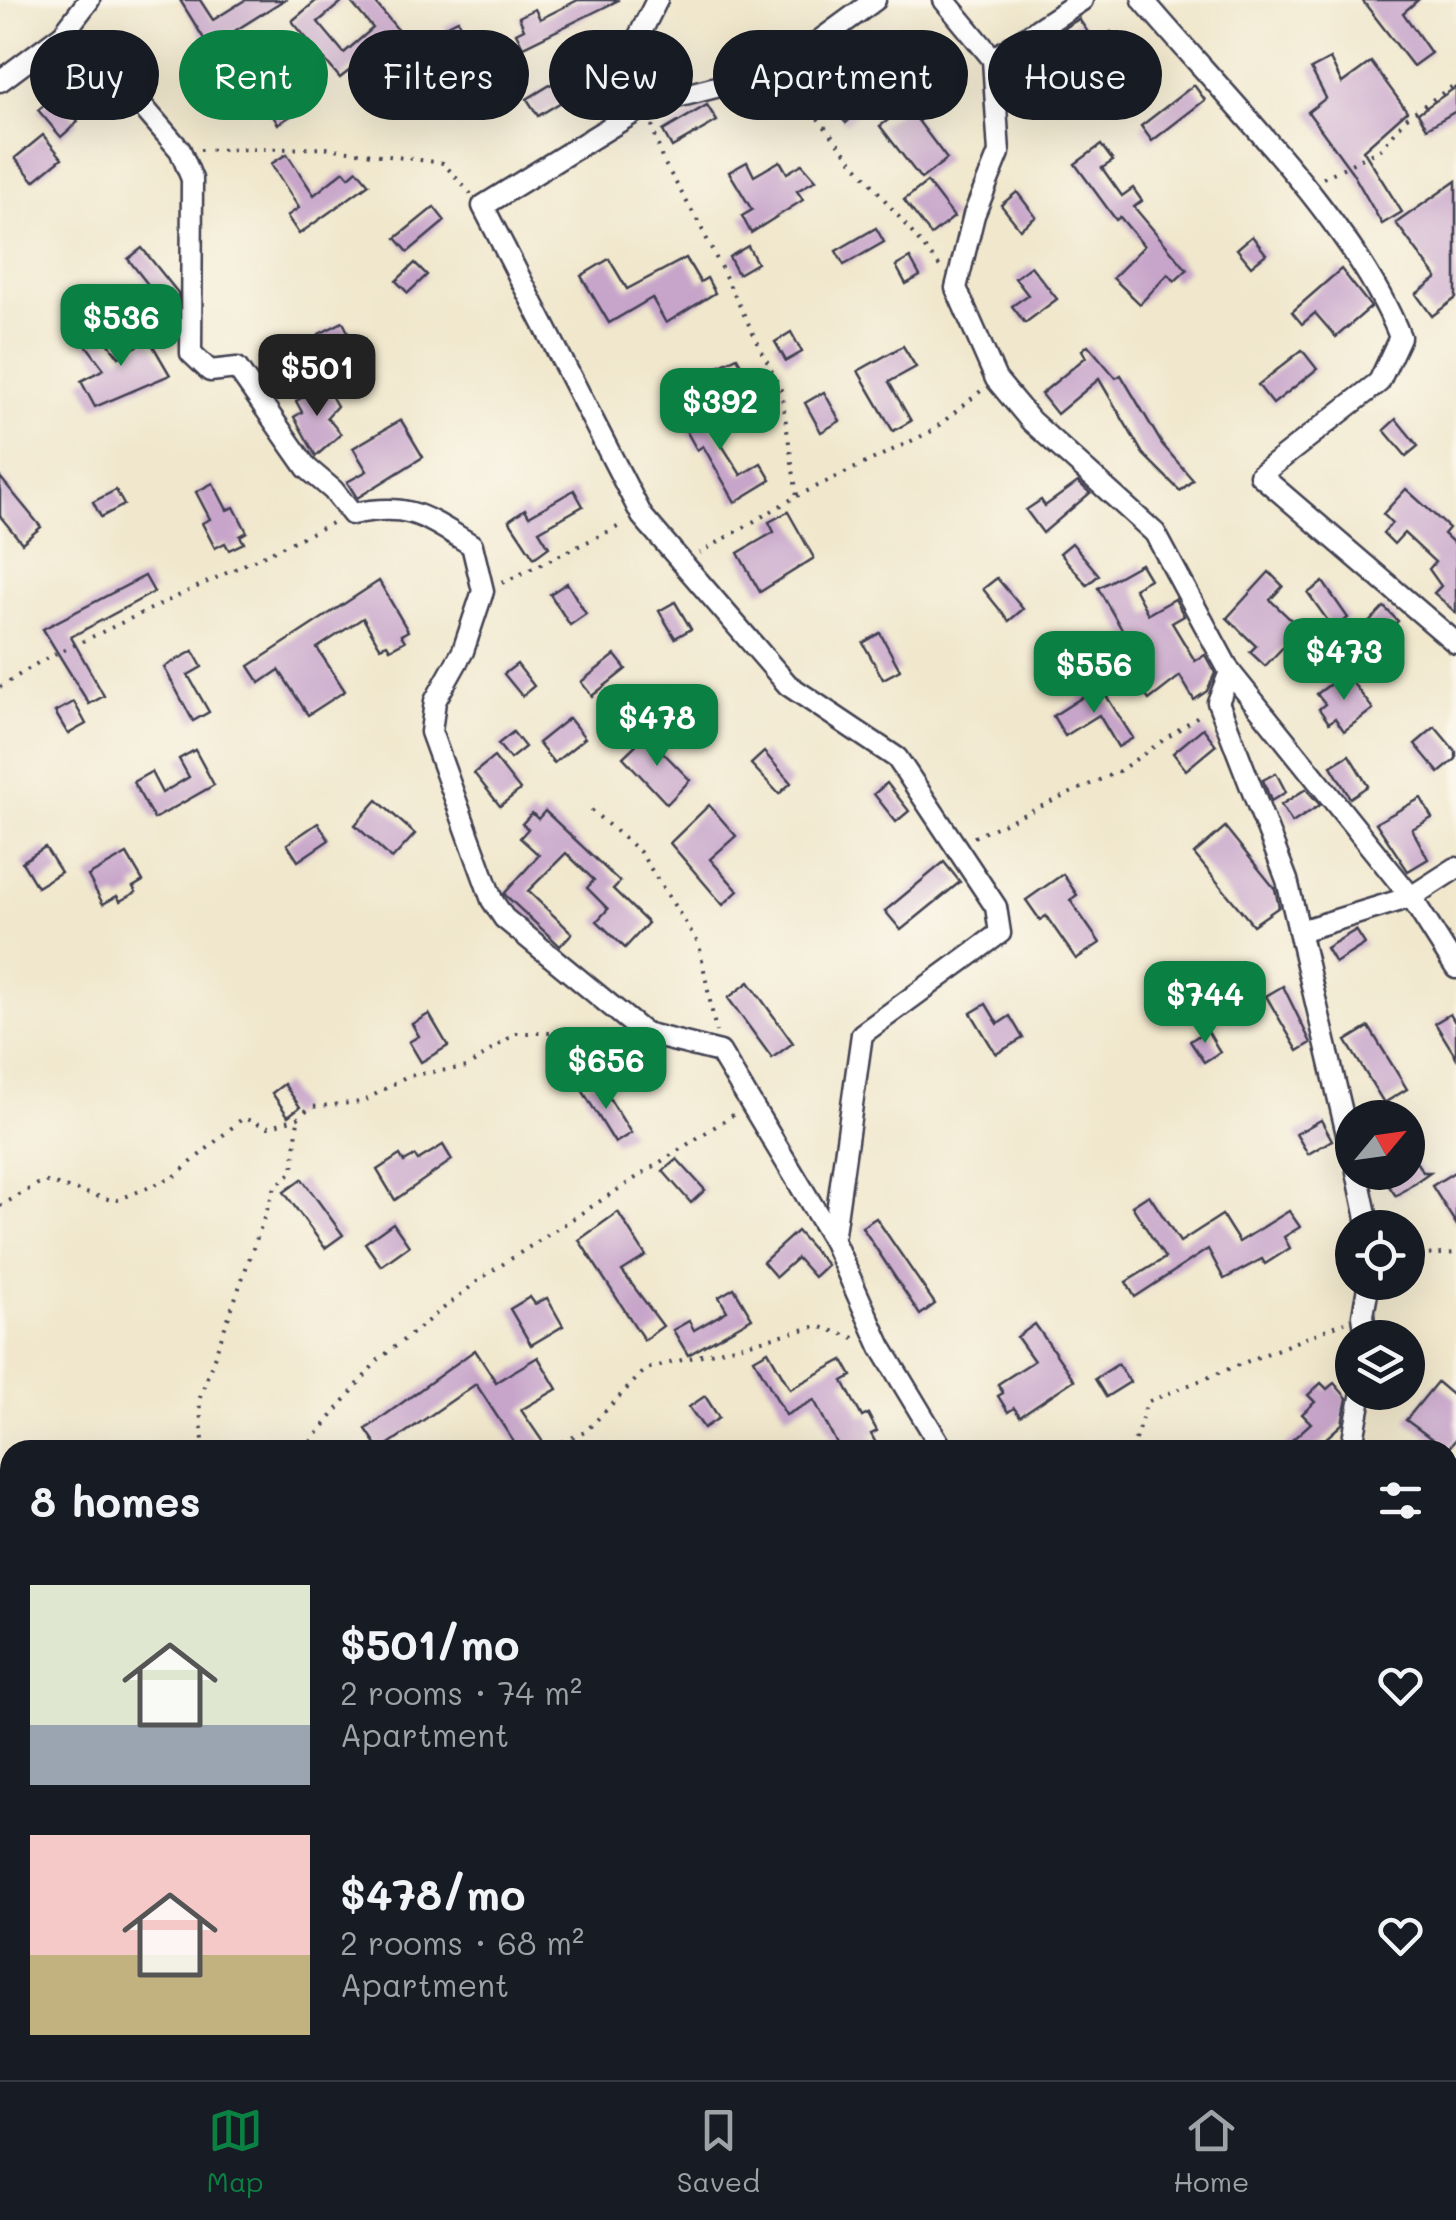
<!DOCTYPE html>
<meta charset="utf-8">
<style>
body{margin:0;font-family:Mali,sans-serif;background:#20242c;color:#f1f3f6;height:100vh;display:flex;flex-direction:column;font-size:38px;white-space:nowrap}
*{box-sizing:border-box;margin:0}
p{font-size:32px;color:#9ea1a6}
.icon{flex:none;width:55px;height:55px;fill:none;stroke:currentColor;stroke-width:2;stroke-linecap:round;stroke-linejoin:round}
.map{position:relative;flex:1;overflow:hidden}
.side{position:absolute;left:0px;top:1440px;width:1458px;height:640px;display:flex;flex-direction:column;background:#171b24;border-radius:30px 30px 0 0;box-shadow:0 10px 40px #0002}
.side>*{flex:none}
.guide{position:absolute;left:30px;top:30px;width:1398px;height:90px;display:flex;gap:20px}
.needle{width:65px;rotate:61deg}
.fabs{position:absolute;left:1335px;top:1100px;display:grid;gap:20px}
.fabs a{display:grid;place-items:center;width:90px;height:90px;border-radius:50%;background:#171b24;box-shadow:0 10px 40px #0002;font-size:50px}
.price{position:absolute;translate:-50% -85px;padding:0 22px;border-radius:20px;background:#0b8043;color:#fff;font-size:32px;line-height:65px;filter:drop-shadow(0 2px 5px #0008)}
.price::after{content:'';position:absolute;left:50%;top:60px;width:30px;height:22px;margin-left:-15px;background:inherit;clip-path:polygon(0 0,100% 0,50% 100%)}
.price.current{background:#222;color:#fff}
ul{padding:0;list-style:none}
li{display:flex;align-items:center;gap:30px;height:250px;padding:0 30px}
li span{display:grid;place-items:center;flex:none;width:280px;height:200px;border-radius:0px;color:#555}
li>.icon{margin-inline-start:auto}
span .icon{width:120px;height:120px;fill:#fffc;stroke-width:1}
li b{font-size:42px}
h2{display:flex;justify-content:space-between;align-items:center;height:120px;padding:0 30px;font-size:42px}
.tag{padding:0 35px;border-radius:45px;background:#171b24;box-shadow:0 10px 40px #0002;font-size:35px;line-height:90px}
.tag.current{background:#0b8043;color:#fff}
.menu{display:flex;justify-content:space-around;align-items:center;height:140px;border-top:2px solid #363941;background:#171b24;font-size:28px;color:#9ea1a6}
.menu a{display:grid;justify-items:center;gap:5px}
.menu .current{color:#0b8043}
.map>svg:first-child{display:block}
</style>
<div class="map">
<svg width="1456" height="2080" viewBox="0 0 1456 2080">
<rect width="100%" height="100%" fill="#fbf7ec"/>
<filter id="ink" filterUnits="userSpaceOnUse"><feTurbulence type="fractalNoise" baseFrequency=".01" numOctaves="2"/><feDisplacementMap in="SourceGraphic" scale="20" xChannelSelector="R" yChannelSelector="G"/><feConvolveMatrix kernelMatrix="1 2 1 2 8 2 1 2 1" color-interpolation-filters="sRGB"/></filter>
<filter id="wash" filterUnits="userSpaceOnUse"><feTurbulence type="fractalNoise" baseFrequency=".0048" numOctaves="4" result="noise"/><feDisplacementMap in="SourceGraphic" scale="40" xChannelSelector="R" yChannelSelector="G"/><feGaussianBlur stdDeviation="2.25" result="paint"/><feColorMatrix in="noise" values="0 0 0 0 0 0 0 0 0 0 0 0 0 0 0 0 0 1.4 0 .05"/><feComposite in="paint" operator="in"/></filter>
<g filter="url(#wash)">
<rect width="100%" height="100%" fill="#f0e7cc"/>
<g id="blocks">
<g fill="#c7a5ca">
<polygon points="180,0 200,0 213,20 245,0 284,0 209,47"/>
<polygon points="317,0 344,0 318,22 344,53 373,28 349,0 373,0 399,31 340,78 292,21"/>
<polygon points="578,0 619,0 523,47 516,33 524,29 519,17 535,9 540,19"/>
<polygon points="1362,0 1418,0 1403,13 1431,53 1413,66"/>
<polygon points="1079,19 1095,43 1111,32 1119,45 1047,98 1029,73 1070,44 1061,30"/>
<polygon points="458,20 471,43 457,50 474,80 481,77 499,109 485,117 479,105 453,119 441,99 462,87 445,58 436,63 427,47 449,34 444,27"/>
<polygon points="1330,59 1342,83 1371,62 1407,111 1363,150 1402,212 1382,224 1352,172 1308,112 1326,98 1311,69"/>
<polygon points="880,69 891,81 846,123 835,111"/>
<polygon points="560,79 571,96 538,116 527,99"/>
<polygon points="1194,85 1205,100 1152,141 1141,126"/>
<polygon points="1456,87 1456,111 1427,128 1418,113"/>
<polygon points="55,96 78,122 61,137 38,110"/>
<polygon points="291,96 300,110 278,124 269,110"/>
<polygon points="707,105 717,121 672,147 663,131"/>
<polygon points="907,106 947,159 921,179 880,126"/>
<polygon points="43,135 62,158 34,181 15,158"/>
<polygon points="1101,145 1113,161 1102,168 1122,196 1133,188 1142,201 1134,207 1187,270 1175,281 1168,274 1140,304 1113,278 1144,246 1120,217 1116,220 1075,164"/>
<polygon points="287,154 314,195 344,171 349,177 357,170 369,184 299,234 287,216 299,208 271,164"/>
<polygon points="780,161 787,173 802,164 816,180 797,191 803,200 751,233 742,216 752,210 729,172 747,162 754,176"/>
<polygon points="1456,181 1456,298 1432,316 1416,294 1437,278 1396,223"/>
<polygon points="927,182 954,217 931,235 904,200"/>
<polygon points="1017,192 1036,217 1020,229 1001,205"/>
<polygon points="434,207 445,221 408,252 396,238"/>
<polygon points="876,228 884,242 844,265 836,251"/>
<polygon points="1252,236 1266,254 1251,266 1237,249"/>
<polygon points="748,246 757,263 738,274 729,257"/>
<polygon points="142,248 178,293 178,303 168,310 128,259"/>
<polygon points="686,258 700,282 707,278 715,293 666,323 652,298 609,323 581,276 609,259 627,289"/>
<polygon points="910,258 920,276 906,284 896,266"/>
<polygon points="415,263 427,275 408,293 396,281"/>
<polygon points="1031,266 1057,299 1025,323 1012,306 1028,295 1015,278"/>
<polygon points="1341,269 1371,307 1336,337 1315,313 1302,324 1292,312"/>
<polygon points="343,322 351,338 344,341 350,351 333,360 319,334"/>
<polygon points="95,326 119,357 149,339 170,375 95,407 81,381 104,369 80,337"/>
<polygon points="791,332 802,352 786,361 775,342"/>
<polygon points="1088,345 1116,378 1121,375 1162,444 1193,480 1180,491 1143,454 1099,379 1057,414 1041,394 1086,357 1082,350"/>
<polygon points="903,346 916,367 889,382 911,421 893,431 858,371"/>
<polygon points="1302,350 1317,369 1273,404 1258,385"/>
<polygon points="737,357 745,371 702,395 692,378"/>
<polygon points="325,385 337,406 327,417 341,434 316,456 294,417 302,412 296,401"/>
<polygon points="824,392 840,421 821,432 805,403"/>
<polygon points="692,398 741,475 761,463 771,480 735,502 703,446 697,450 674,409"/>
<polygon points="1396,419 1418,446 1406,456 1384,430"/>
<polygon points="401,420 423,457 357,498 347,482 367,471 353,448"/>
<polygon points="0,477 41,527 22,543 0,516"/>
<polygon points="1078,482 1090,493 1043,533 1026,510 1041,500 1045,506"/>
<polygon points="213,483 227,510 234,507 247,532 240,536 244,543 229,550 225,543 215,548 202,523 210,519 196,492"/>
<polygon points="1406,489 1449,528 1444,534 1456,545 1456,613 1434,593 1441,586 1429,569 1435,562 1404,533 1394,544 1383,533 1392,523 1383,514"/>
<polygon points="116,490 124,505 101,517 93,502"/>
<polygon points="574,490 583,506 539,531 549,547 534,558 509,520 525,509 529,516"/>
<polygon points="788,512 814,558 760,592 738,553 774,532 769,522"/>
<polygon points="1072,543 1099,575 1087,585 1060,553"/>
<polygon points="1141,564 1150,579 1134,588 1148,614 1175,599 1184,616 1172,623 1195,661 1205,655 1215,673 1207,691 1194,700 1180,676 1149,700 1127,670 1140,661 1098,588"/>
<polygon points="1269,572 1283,586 1270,600 1308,636 1299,646 1291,639 1265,666 1250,652 1256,646 1227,618"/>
<polygon points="145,576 154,592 71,637 104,696 89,704 43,629"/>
<polygon points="997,578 1023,609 1009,621 983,589"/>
<polygon points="379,581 408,631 401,635 405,641 390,649 387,644 380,647 363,618 317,648 345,691 308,715 279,670 260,683 249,666"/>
<polygon points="1323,582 1348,618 1333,628 1308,593"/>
<polygon points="567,583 586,614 570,625 550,594"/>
<polygon points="675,602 691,629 675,638 659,611"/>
<polygon points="1384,607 1398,621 1369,652 1354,638"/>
<polygon points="880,633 900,670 883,679 863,643"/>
<polygon points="193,651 202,667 188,675 209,712 193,721 164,667"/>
<polygon points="615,655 626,669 592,696 581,682"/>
<polygon points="517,664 534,686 522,696 504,674"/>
<polygon points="1345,673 1373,709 1344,731 1335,718 1329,723 1319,709 1325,704 1317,694"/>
<polygon points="1100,686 1133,738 1118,747 1099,715 1065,736 1053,716"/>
<polygon points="74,702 86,724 68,734 55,712"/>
<polygon points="569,718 585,738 554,763 538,743"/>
<polygon points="1435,727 1456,752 1456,759 1439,773 1415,744"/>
<polygon points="1203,728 1216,745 1186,770 1173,753"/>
<polygon points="513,732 525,747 510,759 498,744"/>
<polygon points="646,735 690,780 667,804 623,757"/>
<polygon points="195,750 214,785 154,819 133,782 151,772 162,793 189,777 179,759"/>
<polygon points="764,752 791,783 779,794 751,764"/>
<polygon points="1349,755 1368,786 1350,798 1331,766"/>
<polygon points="494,757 520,790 500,806 474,773"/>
<polygon points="1276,773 1286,792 1271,801 1263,780"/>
<polygon points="887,783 909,811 896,822 874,794"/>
<polygon points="1306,789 1320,805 1292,823 1281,805"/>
<polygon points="1421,798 1432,818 1412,829 1428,859 1408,871 1376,823"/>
<polygon points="377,800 415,834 392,859 355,825"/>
<polygon points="709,805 736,836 710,859 738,891 723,905 670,843"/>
<polygon points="545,811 620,882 613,889 648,923 625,948 597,921 608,909 587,888 594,880 566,853 528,891 572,933 560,946 504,894 539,855 520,838 528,829 522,824 532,813 538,819"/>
<polygon points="318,823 329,840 298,861 287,844"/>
<polygon points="1225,827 1275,889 1279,907 1253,925 1194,854"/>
<polygon points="45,847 61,872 37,887 22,862"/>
<polygon points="127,854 143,881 133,887 136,892 120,901 117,896 103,904 88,876"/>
<polygon points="944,862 960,882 901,930 885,911"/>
<polygon points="1063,874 1077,895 1070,900 1100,943 1076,959 1046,916 1040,920 1026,900"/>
<polygon points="1356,930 1365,944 1335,963 1326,948"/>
<polygon points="749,982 793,1043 772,1058 728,998"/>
<polygon points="1283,986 1311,1043 1298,1051 1266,996"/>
<polygon points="986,1004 998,1024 1010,1016 1023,1038 996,1054 971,1013"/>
<polygon points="429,1014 448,1046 421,1062 409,1042 419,1036 412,1024"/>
<polygon points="1450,1014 1456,1024 1456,1057 1435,1023"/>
<polygon points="1369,1027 1407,1089 1384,1103 1346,1041"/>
<polygon points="1207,1030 1220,1052 1204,1062 1190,1041"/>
<polygon points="598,1080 631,1133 615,1143 582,1090"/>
<polygon points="284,1084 300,1107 288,1116 272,1093"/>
<polygon points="1321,1120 1332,1140 1308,1154 1296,1134"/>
<polygon points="443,1145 452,1160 395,1200 377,1170 400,1155 404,1162 415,1156 418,1160"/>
<polygon points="1408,1150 1423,1172 1430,1172 1396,1196 1379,1172 1408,1172"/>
<polygon points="677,1159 705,1190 691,1203 663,1171"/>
<polygon points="1456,1171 1456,1224 1432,1186"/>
<polygon points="302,1179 343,1235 325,1248 284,1192"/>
<polygon points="1149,1195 1180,1242 1222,1215 1239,1242 1289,1211 1300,1227 1284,1237 1290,1248 1265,1264 1262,1259 1224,1279 1208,1249 1135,1297 1126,1282 1165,1258 1132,1206"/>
<polygon points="618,1212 646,1256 622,1271 663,1326 644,1340 579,1240"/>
<polygon points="876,1218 935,1304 920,1315 862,1227"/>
<polygon points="393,1223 409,1246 381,1266 365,1243"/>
<polygon points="797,1231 827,1265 814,1277 797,1258 776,1277 763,1262"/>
<polygon points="734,1288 752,1318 688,1355 673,1330 689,1321 694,1330 727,1311 719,1297"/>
<polygon points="530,1297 535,1304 547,1298 563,1326 531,1345 510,1309"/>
<polygon points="1035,1324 1074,1380 1020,1416 1014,1408 1008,1412 998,1396 1003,1393 998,1384 1034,1361 1017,1337"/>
<polygon points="475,1350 496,1382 538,1357 557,1389 521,1410 543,1442 530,1450 519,1450 476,1384 380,1450 366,1429"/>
<polygon points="768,1351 790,1389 843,1360 852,1376 843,1381 862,1417 868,1414 877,1431 871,1434 877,1445 840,1450 814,1400 786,1415 754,1359"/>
<polygon points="1118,1364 1130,1382 1106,1397 1095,1379"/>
<polygon points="1437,1382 1456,1398 1456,1439 1447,1450 1406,1420"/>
<polygon points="1321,1383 1327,1389 1334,1383 1347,1398 1342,1424 1313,1450 1281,1450 1311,1423 1302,1414 1315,1402 1308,1395"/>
<polygon points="705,1396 719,1418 704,1428 689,1407"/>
</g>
</g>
</g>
<g filter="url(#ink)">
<use href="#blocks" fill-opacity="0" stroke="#414051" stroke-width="2.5"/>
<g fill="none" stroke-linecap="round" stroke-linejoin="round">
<g stroke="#414051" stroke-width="25">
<g id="minor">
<polyline points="944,0 993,59 999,153 974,215 956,288 996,379 1031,421 1155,533 1230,672 1218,702 1287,880 1352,1155"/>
<path d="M1143,0c80,95 213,224 257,337l-21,45 -119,93 196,168"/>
<path d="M63,34l69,60 48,56 12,29 -1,174 19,18 27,-3 70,100 26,22 19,24c57,-12 72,2 120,31l11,46 -20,60 -28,50 -4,31 61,168 12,18 140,115 76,19 113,188 48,107 62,103"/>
<polyline points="993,59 1082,0"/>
<polyline points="0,81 63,34 89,0"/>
<polyline points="646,105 635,44 657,0"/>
<polyline points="1230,672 1411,897 1456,968"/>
<polyline points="1300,931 1411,897 1456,868"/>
<polyline points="1357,1172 1369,1228"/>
<polyline points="833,1240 862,1034 1000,933 996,907 897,758 788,685 642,516 483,206 646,105 778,71 875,0"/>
<polyline points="1366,1338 1363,1315 1369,1282"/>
<polyline points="1351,1450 1362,1392"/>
<polyline points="1448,1498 1456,1484"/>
<polyline points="0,1772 10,1760"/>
<polyline points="1448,1907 1456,1889"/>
<polyline points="1448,2009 1456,2030"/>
<polyline points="1448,2043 1456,2046"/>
<polyline points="8,2080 12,2070"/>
<polyline points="270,2080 276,2070"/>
<polyline points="387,2080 387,2070"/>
<polyline points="1050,2080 1051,2070"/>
</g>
</g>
<g stroke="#414051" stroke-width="30">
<g id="tertiary">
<polyline points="0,1786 10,1790"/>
<polyline points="609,2070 630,2080"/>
</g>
</g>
<g stroke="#414051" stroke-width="4" stroke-dasharray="2.5 8" stroke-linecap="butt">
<polyline points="791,86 941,268"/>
<polyline points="652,125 662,159 699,223 781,390 797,496 700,553"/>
<polyline points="200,150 326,148 443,163 471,194"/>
<polyline points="1323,178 1381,149 1408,116 1456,84"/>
<polyline points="797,496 932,431 982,390"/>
<polyline points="502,583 624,524"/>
<polyline points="0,687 41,661 334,522"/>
<polyline points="591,810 640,852 699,944 716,1032"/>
<polyline points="974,837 1119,771 1201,714"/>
<polyline points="0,1206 43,1181 115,1201 174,1177 243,1118 268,1127 298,1118 310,1107 362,1102 407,1076 467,1067 516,1033 614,1033"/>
<polyline points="1408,1256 1456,1253"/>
<polyline points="204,1450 199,1400 275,1187 293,1171 298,1118"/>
<polyline points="304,1450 377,1361 483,1277 736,1113"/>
<polyline points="543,1450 585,1432 646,1369 818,1326 858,1339"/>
<polyline points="1132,1450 1147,1402 1345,1322"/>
<polyline points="1448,1744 1456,1747"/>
</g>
<use href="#minor" stroke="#fff" stroke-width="20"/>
<use href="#tertiary" stroke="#fff" stroke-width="25"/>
</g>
</g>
</svg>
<div class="fabs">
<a><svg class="needle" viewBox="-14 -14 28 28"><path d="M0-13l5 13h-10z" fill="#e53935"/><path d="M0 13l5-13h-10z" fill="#9ea1a6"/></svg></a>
<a><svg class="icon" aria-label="locate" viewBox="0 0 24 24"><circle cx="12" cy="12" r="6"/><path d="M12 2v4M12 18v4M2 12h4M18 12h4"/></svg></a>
<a><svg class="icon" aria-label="layers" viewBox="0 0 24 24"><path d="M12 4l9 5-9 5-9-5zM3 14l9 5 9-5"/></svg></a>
</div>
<b class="price" style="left:121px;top:369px">$536</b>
<b class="price current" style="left:317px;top:419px">$501</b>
<b class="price" style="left:720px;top:453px">$392</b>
<b class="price" style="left:1344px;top:703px">$473</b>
<b class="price" style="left:1094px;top:716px">$556</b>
<b class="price" style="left:657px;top:769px">$478</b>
<b class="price" style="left:1205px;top:1046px">$744</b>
<b class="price" style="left:606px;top:1112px">$656</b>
<div class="guide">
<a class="tag">Buy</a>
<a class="tag current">Rent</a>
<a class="tag">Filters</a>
<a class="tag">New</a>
<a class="tag">Apartment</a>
<a class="tag">House</a>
</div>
<section class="side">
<h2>8 homes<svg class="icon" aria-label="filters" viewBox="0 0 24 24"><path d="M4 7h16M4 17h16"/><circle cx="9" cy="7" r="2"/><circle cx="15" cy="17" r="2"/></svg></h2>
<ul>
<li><span style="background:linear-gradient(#dfe7d0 70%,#9aa5b1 0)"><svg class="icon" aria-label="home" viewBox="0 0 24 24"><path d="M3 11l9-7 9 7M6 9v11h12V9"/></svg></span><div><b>$501/mo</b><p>2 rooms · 74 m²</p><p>Apartment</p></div><svg class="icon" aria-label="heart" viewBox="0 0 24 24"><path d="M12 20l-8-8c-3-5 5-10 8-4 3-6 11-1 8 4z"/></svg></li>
<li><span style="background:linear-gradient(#f6c9c9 60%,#c2b280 0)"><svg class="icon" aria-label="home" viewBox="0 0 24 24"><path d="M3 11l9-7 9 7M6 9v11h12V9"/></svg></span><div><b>$478/mo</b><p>2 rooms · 68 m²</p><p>Apartment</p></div><svg class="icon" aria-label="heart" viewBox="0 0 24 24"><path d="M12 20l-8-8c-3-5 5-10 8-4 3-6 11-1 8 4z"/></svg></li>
</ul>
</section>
</div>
<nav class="menu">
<a class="current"><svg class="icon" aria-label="map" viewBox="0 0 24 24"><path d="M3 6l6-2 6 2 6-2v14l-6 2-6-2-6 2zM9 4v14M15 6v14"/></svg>Map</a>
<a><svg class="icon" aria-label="saved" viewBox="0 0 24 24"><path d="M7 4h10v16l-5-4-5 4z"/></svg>Saved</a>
<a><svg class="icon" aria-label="home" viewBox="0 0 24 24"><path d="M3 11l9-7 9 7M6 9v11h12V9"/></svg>Home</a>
</nav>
